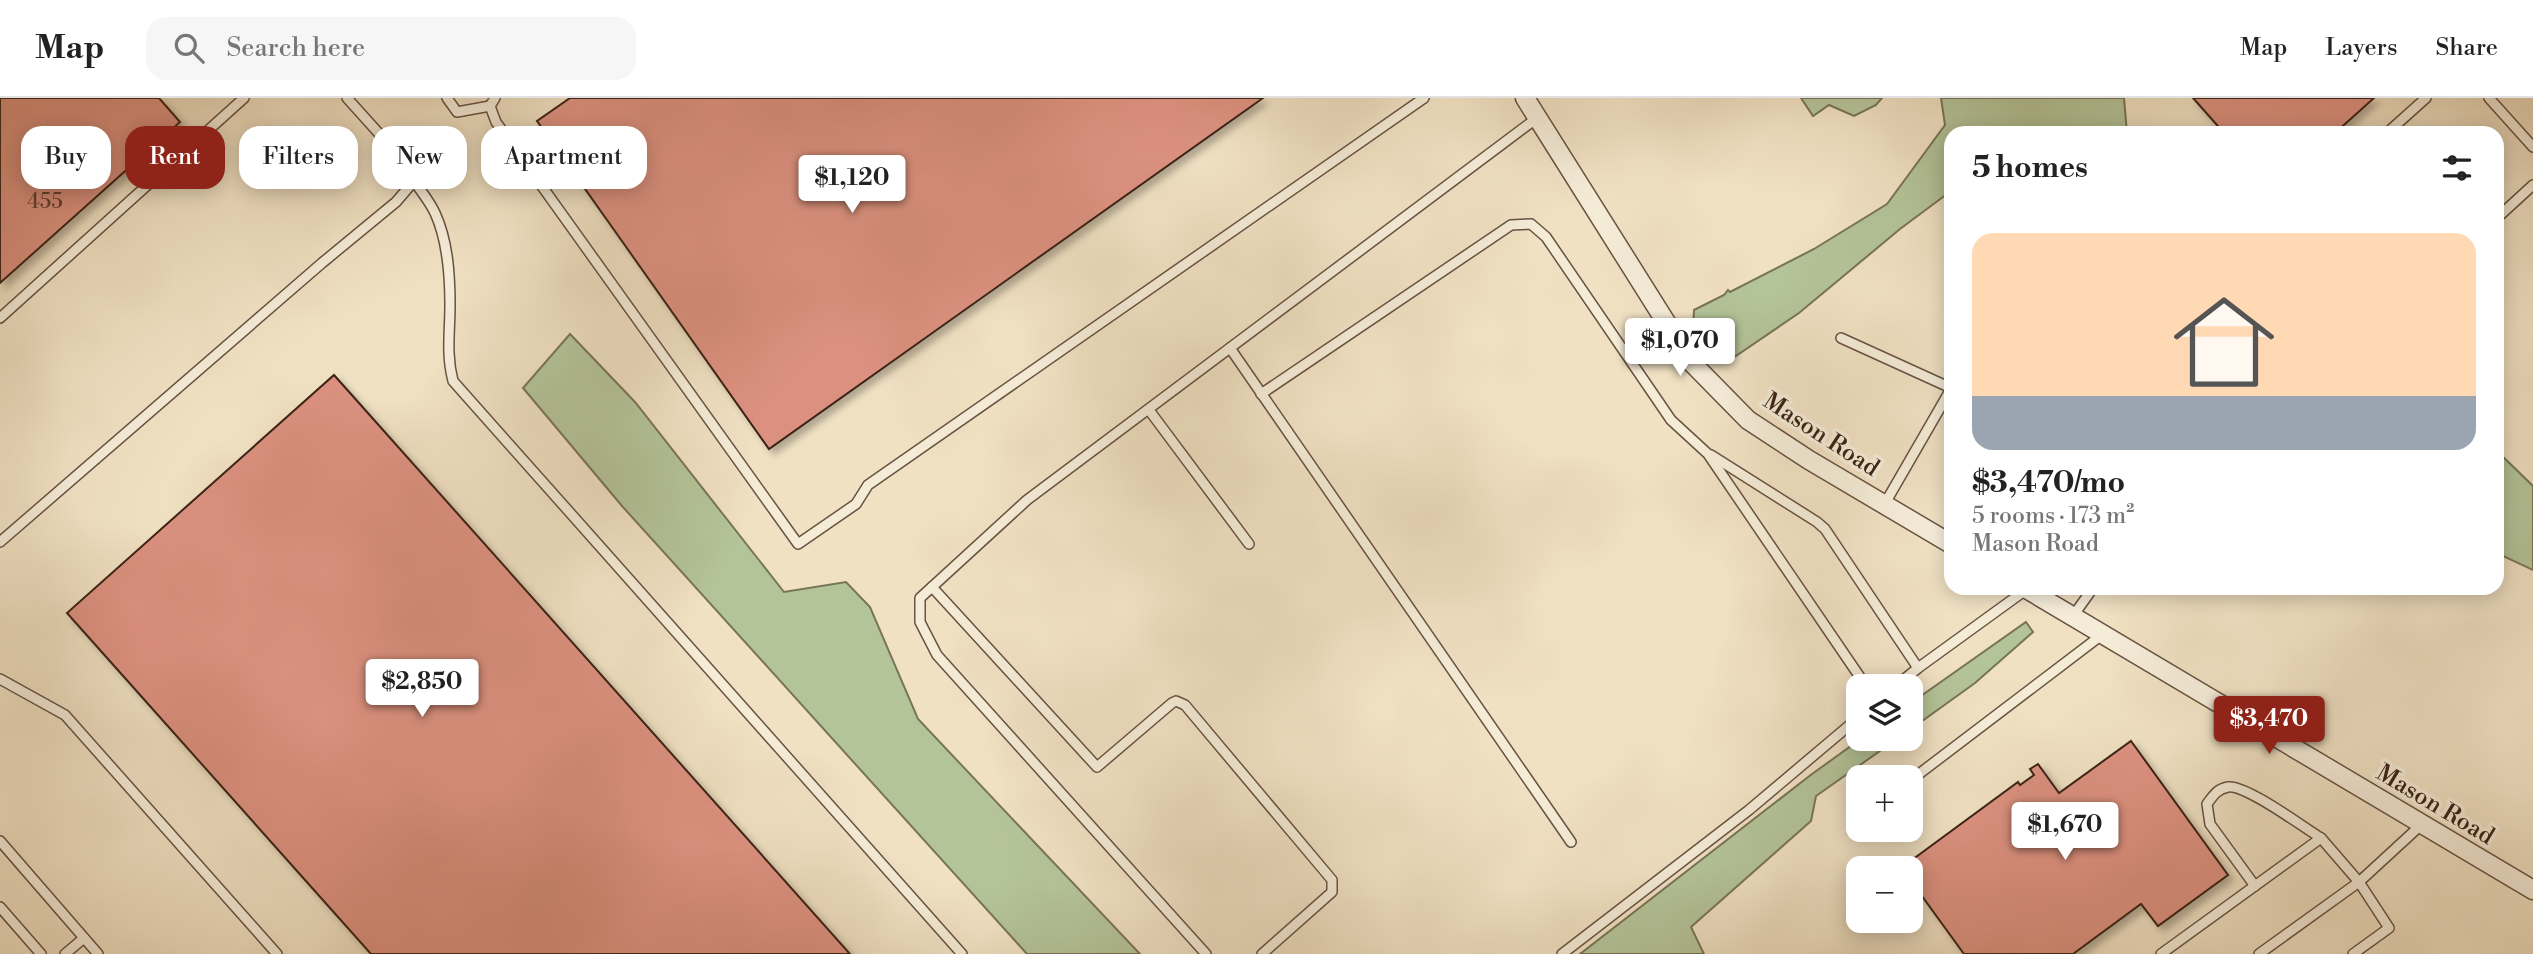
<!DOCTYPE html>
<meta charset="utf-8">
<style>
body{margin:0;font-family:"Libre Bodoni",serif;background:#f6f6f6;color:#222;height:100vh;display:flex;flex-direction:column;font-size:26px;white-space:nowrap}
*{box-sizing:border-box;margin:0}
p{font-size:23px;color:#767676}
.icon{flex:none;width:38px;height:38px;fill:none;stroke:currentColor;stroke-width:2;stroke-linecap:round;stroke-linejoin:round}
.map{position:relative;flex:1;overflow:hidden}
.drawer{position:absolute;left:1944px;top:28px;width:560px;height:469px;display:flex;flex-direction:column;background:#fff;border-radius:21px;box-shadow:0 4px 18px #0003}
.drawer>*{flex:none}
.hud{position:absolute;left:21px;top:28px;width:665px;height:63px;display:flex;gap:14px}
.controls{position:absolute;left:1846px;top:576px;display:grid;gap:14px}
.controls a{display:grid;place-items:center;width:77px;height:77px;border-radius:14px;background:#fff;box-shadow:0 4px 18px #0003;font-size:35px}
.price{position:absolute;translate:-50% -60px;padding:0 16px;border-radius:7px;background:#fff;color:#222;font-size:23px;line-height:46px;filter:drop-shadow(0 2px 4px #0008)}
.price::after{content:'';position:absolute;left:50%;top:42px;width:21px;height:16px;margin-left:-10px;background:inherit;clip-path:polygon(0 0,100% 0,50% 100%)}
.price.on{background:#8f2418;color:#fff}
ul{padding:0;list-style:none}
li{display:grid;align-content:center;gap:14px;height:371px;padding:0 28px}
li+li{border-top:2px solid #e0e0e0}
li span{display:grid;place-items:center;height:217px;border-radius:21px;color:#555}
li>.icon{margin-inline-start:auto}
span .icon{width:126px;height:126px;fill:#fffc;stroke-width:1}
li b{font-size:30px}
h2{display:flex;justify-content:space-between;align-items:center;height:84px;padding:0 28px;font-size:30px}
.pill{padding:0 24px;border-radius:21px;background:#fff;box-shadow:0 4px 18px #0003;font-size:24px;line-height:63px}
.pill.on{background:#8f2418;color:#fff}
header{display:flex;align-items:center;gap:42px;box-sizing:border-box;height:98px;padding:0 35px;background:#fff;border-bottom:2px solid #e0e0e0}
header strong{font-size:33px}
nav{display:flex;gap:38px;margin-inline-start:auto;font-size:24px}
.search{width:490px;height:63px;background:#f6f6f6;display:flex;align-items:center;gap:18px;box-sizing:border-box;padding:0 24px;border-radius:21px;color:#767676;font-size:26px}
.map>svg:first-child{display:block}
</style>
<header>
<strong>Map</strong>
<div class="search"><svg class="icon" aria-label="search" viewBox="0 0 24 24"><circle cx="10" cy="10" r="6"/><path d="M15 15l6 6"/></svg>Search here</div>
<nav><a>Map</a><a>Layers</a><a>Share</a></nav>
</header>
<div class="map">
<svg width="2533" height="856" viewBox="0 0 2533 856">
<defs>
<filter id="shadow"><feDropShadow dx="5" dy="5" stdDeviation="3.5" flood-color="#0004"/></filter>
</defs>
<rect width="100%" height="100%" fill="#f0e1c3"/>
<filter id="stains"><feTurbulence type="fractalNoise" baseFrequency=".00286" numOctaves="4"/><feColorMatrix values="0 0 0 0 .2 0 0 0 0 .09 0 0 0 0 .02 0 0 0 .5 -.17"/></filter>
<radialGradient id="worn" r=".72"><stop offset=".6" stop-color="#630" stop-opacity="0"/><stop offset="1" stop-color="#630" stop-opacity=".3"/></radialGradient>
<g fill="#b4c499" stroke="#787458" stroke-width="2">
<polygon points="1801,0 1882,0 1876,7 1854,18 1829,7 1813,18"/>
<polygon points="1941,0 2124,0 2127,35 1951,35 1951,93 1900,131 1799,215 1730,262 1693,230 1694,212 1724,197 1728,192 1730,194 1814,151 1887,106 1945,27"/>
<polygon points="570,236 635,304 784,494 846,484 870,509 918,621 1140,856 1027,856 622,408 523,290"/>
<polygon points="2497,353 2533,388 2533,472 2505,459 2497,453"/>
<polygon points="2026,524 2033,534 1975,585 1911,631 1911,605"/>
<polygon points="1862,640 1897,641 1816,698 1811,723 1691,829 1704,856 1580,856 1812,676"/>
</g>
<g fill="#dc9180" stroke="#3b2317" stroke-width="2" filter="url(#shadow)">
<polygon points="0,0 159,0 180,24 0,185"/>
<polygon points="570,0 1263,0 769,351 537,23"/>
<polygon points="2193,0 2374,0 2335,35 2224,35"/>
<polygon points="334,277 850,856 371,856 67,515"/>
<polygon points="2131,643 2228,777 2158,828 2141,806 2073,856 1964,856 1911,783 1911,770 1901,770 2018,684 2020,687 2034,677 2030,671 2038,666 2059,695"/>
</g>
<g fill="none" stroke-linecap="round" stroke-linejoin="round">
<g stroke="#685242" stroke-width="12">
<g id="lane">
<polyline points="447,0 457,14 490,8"/>
<polyline points="495,0 490,8 496,24 798,446 856,406 868,387 1424,0"/>
<polyline points="2489,0 2533,49"/>
<polyline points="2387,35 2426,0"/>
<path d="M414,83c7,10 16,21 21,32 13,28 15,62 15,92 0,27 -4,49 3,76l509,573"/>
<polyline points="2497,120 2533,87"/>
<polyline points="0,220 244,0"/>
<polyline points="1841,240 1951,290"/>
<polyline points="1230,250 1571,744"/>
<polyline points="1261,296 1511,127 1531,126 1546,139 1671,322 1708,356 1866,588"/>
<polyline points="1149,312 1249,446"/>
<polyline points="1711,357 1817,424 1825,431 1918,570"/>
<polyline points="1884,407 1951,291"/>
<polyline points="0,444 322,165 396,104 414,83 383,40 347,0"/>
<polyline points="932,489 1097,669 1172,605 1176,603 1185,607 1332,782 1332,794 1262,856"/>
<polyline points="2073,518 2093,490"/>
<polyline points="0,581 65,617 277,856"/>
<polyline points="1896,588 1918,570 2027,491"/>
<polyline points="1911,682 2103,536"/>
<polyline points="0,743 98,856"/>
<path d="M2255,788l-45,-62 -3,-20c6,-8 10,-15 21,-17 17,-3 75,40 93,51"/>
<polyline points="0,809 41,856"/>
<polyline points="65,856 84,840"/>
<polyline points="1206,856 937,557 920,524 920,500 1027,402 1537,20"/>
<polyline points="1562,856 1749,712 1858,620"/>
<polyline points="2161,856 2321,740 2359,784 2389,830 2353,856"/>
<polyline points="2259,856 2359,784 2421,727"/>
</g>
</g>
<g stroke="#685242" stroke-width="21">
<g id="street">
<polyline points="1525,0 1691,264 1748,322 1809,362 1951,446"/>
<polyline points="2025,490 2533,792"/>
</g>
</g>
<use href="#lane" stroke="#f5ecd8" stroke-width="9"/>
<use href="#street" stroke="#f5ecd8" stroke-width="18"/>
</g>
<g text-anchor="middle" dominant-baseline="central" stroke-width="7" stroke-linejoin="round" paint-order="stroke">
<g font-size="21" fill="#633e31">
<text x="45" y="104">455</text>
</g>
<g font-size="24" fill="#3b2317" stroke="#f5ecd8">
<text transform="translate(1821 337) rotate(33)">Mason Road</text>
<text transform="translate(2435 707) rotate(31)">Mason Road</text>
</g>
</g>
<rect width="100%" height="100%" filter="url(#stains)"/>
<rect width="100%" height="100%" fill="url(#worn)"/>
</svg>
<div class="controls">
<a><svg class="icon" aria-label="layers" viewBox="0 0 24 24"><path d="M12 4l9 5-9 5-9-5zM3 14l9 5 9-5"/></svg></a>
<a>+</a>
<a>−</a>
</div>
<b class="price" style="left:852px;top:117px">$1,120</b>
<b class="price" style="left:1680px;top:280px">$1,070</b>
<b class="price" style="left:422px;top:621px">$2,850</b>
<b class="price on" style="left:2269px;top:658px">$3,470</b>
<b class="price" style="left:2065px;top:764px">$1,670</b>
<div class="hud">
<a class="pill">Buy</a>
<a class="pill on">Rent</a>
<a class="pill">Filters</a>
<a class="pill">New</a>
<a class="pill">Apartment</a>
</div>
<section class="drawer">
<h2>5 homes<svg class="icon" aria-label="filters" viewBox="0 0 24 24"><path d="M4 7h16M4 17h16"/><circle cx="9" cy="7" r="2"/><circle cx="15" cy="17" r="2"/></svg></h2>
<ul>
<li><span style="background:linear-gradient(#ffd9b3 75%,#9aa5b1 0)"><svg class="icon" aria-label="home" viewBox="0 0 24 24"><path d="M3 11l9-7 9 7M6 9v11h12V9"/></svg></span><div><b>$3,470/mo</b><p>5 rooms · 173 m²</p><p>Mason Road</p></div></li>
</ul>
</section>
</div>
